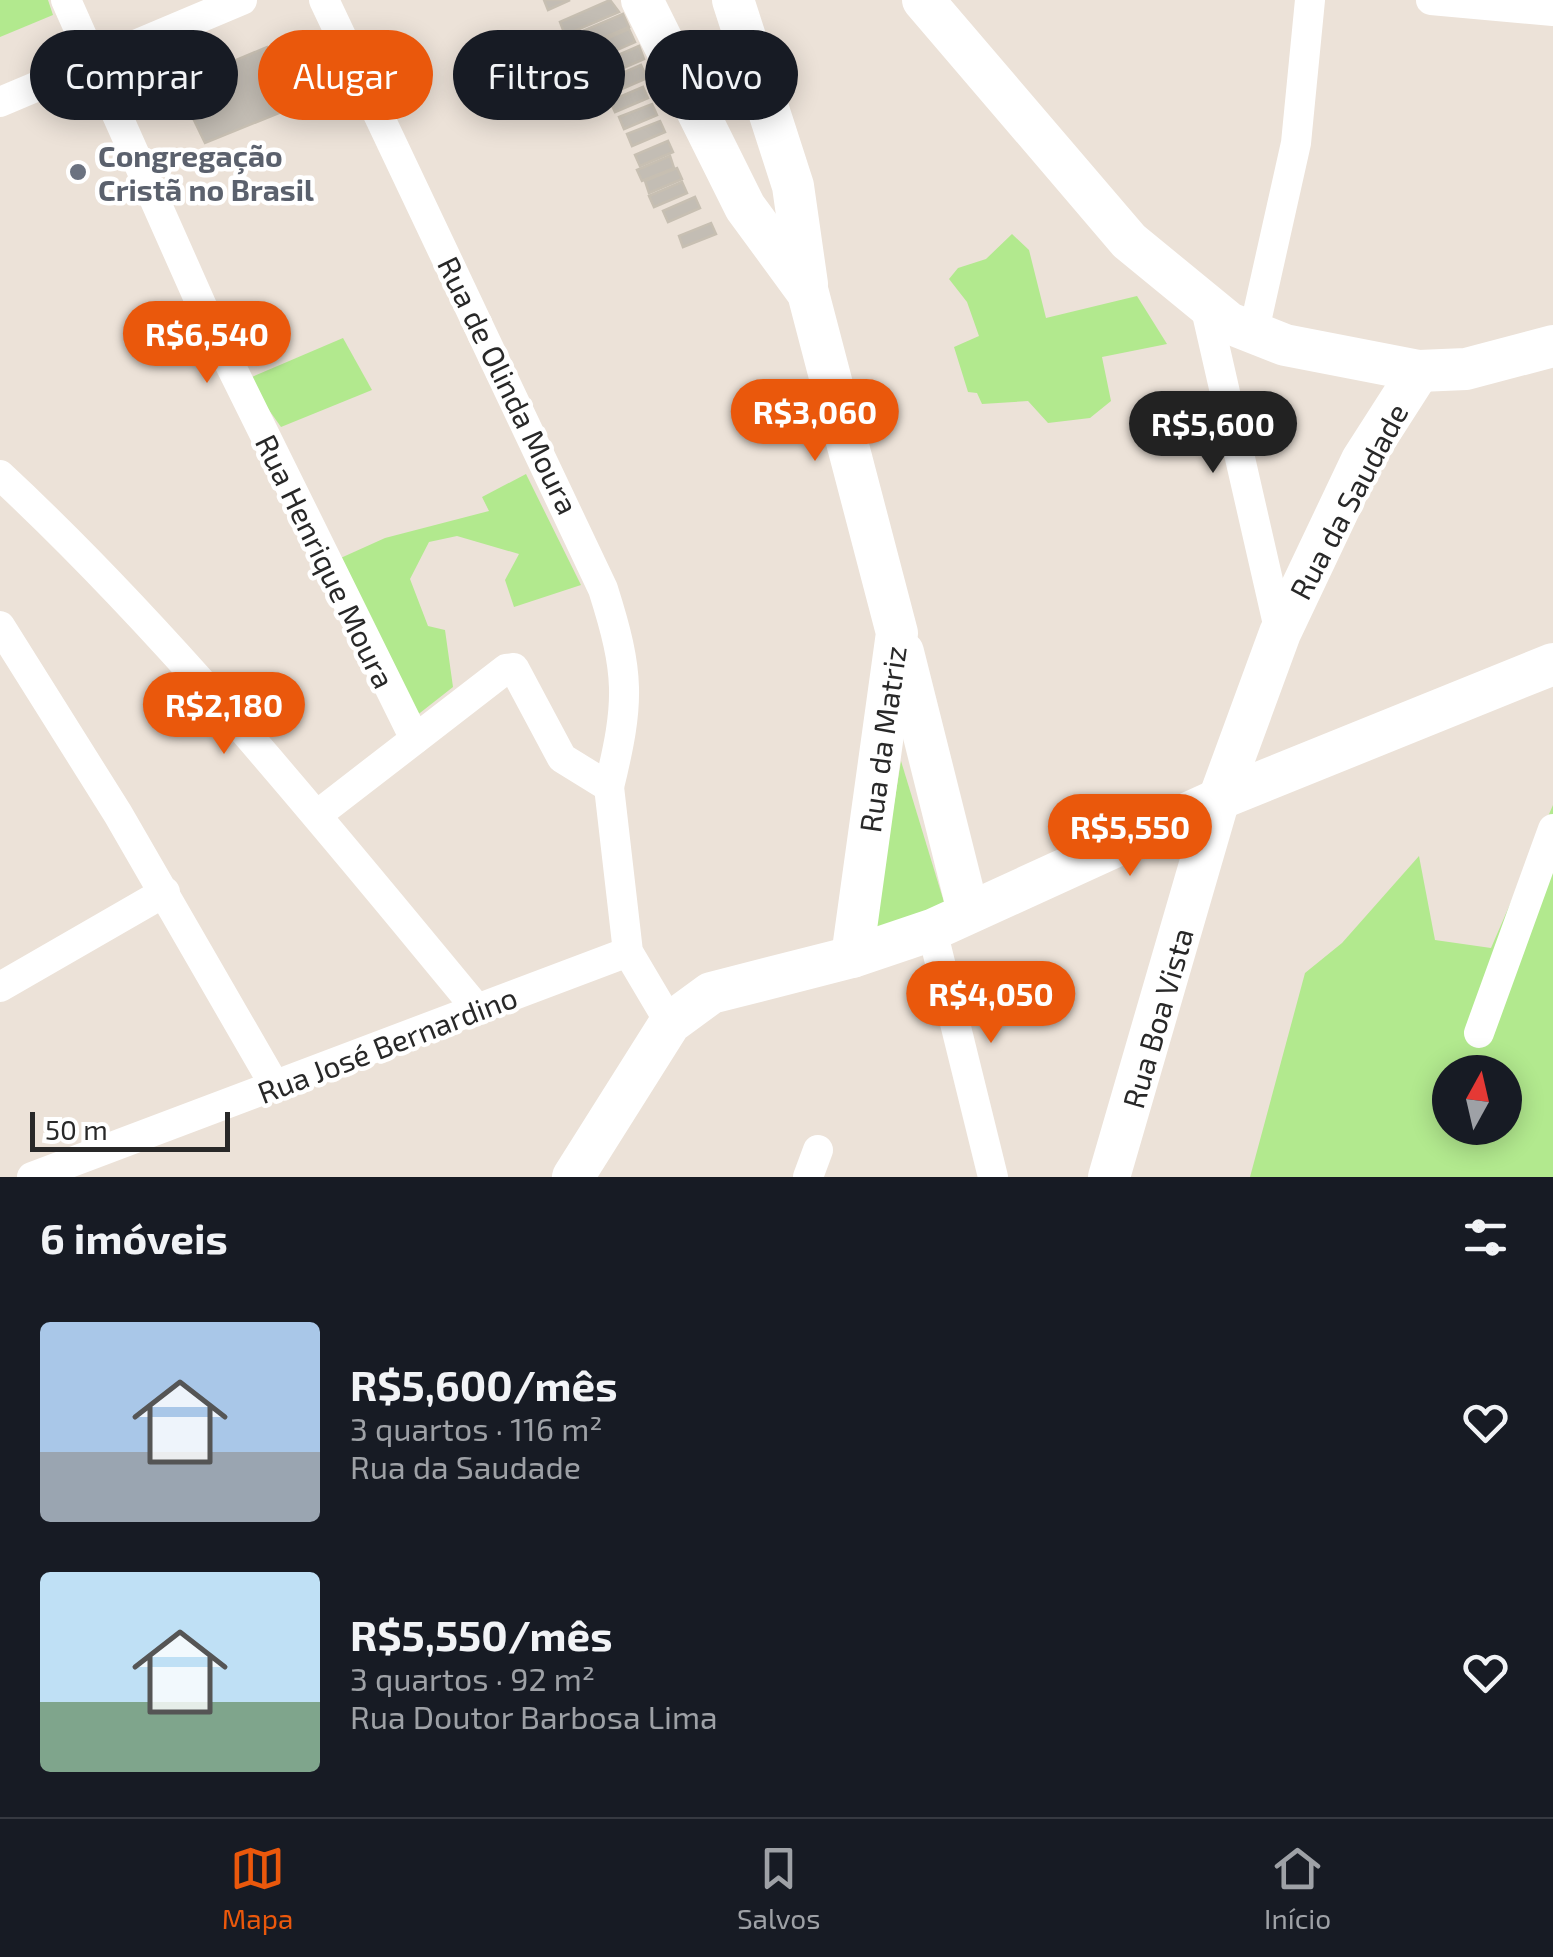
<!DOCTYPE html>
<html lang="pt">
<meta charset="utf-8">
<style>
body{margin:0;font-family:"Exo 2",sans-serif;background:#20242c;color:#f1f3f6;height:100vh;display:flex;flex-direction:column;font-size:38px;white-space:nowrap}
*{box-sizing:border-box;margin:0}
p{font-size:32px;color:#9ea1a6}
.icon{flex:none;width:55px;height:55px;fill:none;stroke:currentColor;stroke-width:2;stroke-linecap:round;stroke-linejoin:round}
.map{position:relative;height:1177px;overflow:hidden}
.drawer{display:flex;flex-direction:column;background:#171b24;flex:1}
.drawer>*{flex:none}
.top-card{position:absolute;left:30px;top:30px;width:1000px;height:90px;display:flex;gap:20px}
.needle{width:65px;rotate:8deg}
.controls{position:absolute;left:1432px;top:1055px;display:grid;gap:20px}
.controls a{display:grid;place-items:center;width:90px;height:90px;border-radius:50%;background:#171b24;box-shadow:0 5px 25px #0003;font-size:50px}
.scale{position:absolute;left:30px;bottom:25px;width:200px;box-sizing:border-box;padding-left:10px;border:5px solid #282828;border-top:0;font-size:28px;line-height:35px;white-space:nowrap;color:#282828;-webkit-text-stroke:8px #fff;paint-order:stroke}
.price{position:absolute;translate:-50% -85px;padding:0 22px;border-radius:35px;background:#ea580c;color:#fff;font-size:32px;line-height:65px;filter:drop-shadow(0 2px 5px #0008)}
.price::after{content:'';position:absolute;left:50%;top:60px;width:30px;height:22px;margin-left:-15px;background:inherit;clip-path:polygon(0 0,100% 0,50% 100%)}
.price.on{background:#222;color:#fff}
ul{padding:0;list-style:none}
li{display:flex;align-items:center;gap:30px;height:250px;padding:0 40px}
li span{display:grid;place-items:center;flex:none;width:280px;height:200px;border-radius:10px;color:#555}
li>.icon{margin-inline-start:auto}
span .icon{width:120px;height:120px;fill:#fffc;stroke-width:1}
li b{font-size:42px}
h2{display:flex;justify-content:space-between;align-items:center;height:120px;padding:0 40px;font-size:42px}
.chip{padding:0 35px;border-radius:45px;background:#171b24;box-shadow:0 5px 25px #0003;font-size:35px;line-height:90px}
.chip.on{background:#ea580c;color:#fff}
.tab-bar{display:flex;justify-content:space-around;align-items:center;height:140px;border-top:2px solid #363941;background:#171b24;font-size:28px;color:#9ea1a6}
.tab-bar a{display:grid;justify-items:center;gap:5px}
.tab-bar .on{color:#ea580c}
.map>svg:first-child{display:block}
</style>
<div class="map">
<svg width="1553" height="1177" viewBox="0 0 1553 1177">
<rect width="100%" height="100%" fill="#ece2d8"/>
<g fill="#b2e98e" fill-rule="evenodd">
<polygon points="0,0 48,0 53,15 0,37"/>
<polygon points="1012,234 1029,250 1046,318 1137,296 1167,344 1102,357 1111,401 1090,418 1048,423 1028,401 982,404 977,393 968,392 954,347 979,336 967,302 949,279 958,268 986,259"/>
<polygon points="343,338 372,390 281,427 247,379"/>
<polygon points="526,474 581,585 514,607 505,580 519,554 457,536 429,542 410,579 428,626 445,630 453,687 411,720 334,561 385,538 489,511 482,497"/>
<polygon points="901,761 947,912 872,940"/>
<path d="M1553,805v372h-303l55,-204 37,-30 77,-87 16,84 56,8zM1450,1072h55v56h-55z"/>
</g>
<g fill="#c3bdb4" stroke="#c7bfb2" stroke-width="2.5">
<polygon points="544,0 570,0 548,10"/>
<polygon points="610,0 619,12 565,35 560,22"/>
<polygon points="623,14 629,27 575,50 569,37"/>
<polygon points="629,29 635,42 582,65 576,52"/>
<polygon points="639,46 644,59 591,82 586,69"/>
<polygon points="267,47 296,106 205,143 177,85"/>
<polygon points="641,65 647,78 594,101 588,88"/>
<polygon points="643,87 648,98 615,112 610,101"/>
<polygon points="652,104 657,115 624,129 619,117"/>
<polygon points="660,121 665,132 632,146 627,134"/>
<polygon points="668,141 673,152 640,166 635,155"/>
<polygon points="670,156 674,168 642,181 637,170"/>
<polygon points="677,168 682,179 649,193 645,181"/>
<polygon points="682,182 687,193 654,207 649,196"/>
<polygon points="695,197 700,208 668,222 663,211"/>
<polygon points="711,223 716,234 683,247 679,236"/>
</g>
<g fill="none" stroke-linecap="round" stroke-linejoin="round">
<g stroke="#fff" stroke-width="30">
<polyline points="66,0 209,322 415,739"/>
<path d="M324,0l279,589c27,85 27,112 6,198"/>
<polyline points="1431,0 1553,11"/>
<polyline points="0,102 242,0"/>
<polyline points="1205,305 1280,633"/>
<polyline points="1253,335 1296,143 1310,0"/>
<path d="M0,475c173,161 327,353 478,535"/>
<polyline points="0,626 118,814 275,1086"/>
<polyline points="317,815 506,669 514,668 562,758 609,787 628,952 670,1023"/>
<polyline points="932,930 993,1177"/>
<polyline points="0,987 165,892"/>
<polyline points="1479,1033 1553,829"/>
<polyline points="32,1177 628,952"/>
<polyline points="808,1177 818,1150"/>
</g>
<g stroke="#fff" stroke-width="42">
<polyline points="642,0 745,207 808,293 897,633 852,957"/>
<polyline points="733,0 793,186 807,284"/>
<polyline points="923,0 1129,241 1229,323 1285,345 1419,371 1466,369 1553,346"/>
<polyline points="903,652 968,911"/>
<polyline points="573,1177 670,1023 711,993 852,957 932,930 1219,799 1553,664"/>
<polyline points="1109,1177 1219,799 1280,633 1362,460 1419,371"/>
</g>
</g>
<circle fill="#6b7280" stroke="#fff" stroke-width="4" cx="78" cy="172" r="10"/>
<g text-anchor="middle" dominant-baseline="central" stroke-width="9" stroke-linejoin="round" paint-order="stroke">
<g font-size="30" font-weight="bold" fill="#5b616d" stroke="#fff" text-anchor="start">
<text x="98" y="155">Congregação<tspan x="98" dy="34">Cristã no Brasil</tspan></text>
</g>
<g font-size="30" fill="#282828" stroke="#fff">
<text transform="translate(509 385) rotate(64)">Rua de Olinda Moura</text>
<text transform="translate(1348 501) rotate(-62)">Rua da Saudade</text>
<text transform="translate(326 561) rotate(64)">Rua Henrique Moura</text>
<text transform="translate(882 739) rotate(-82)">Rua da Matriz</text>
<text transform="translate(1157 1018) rotate(-74)">Rua Boa Vista</text>
<text transform="translate(387 1044) rotate(-21)">Rua José Bernardino</text>
</g>
</g>
</svg>
<div class="controls">
<a><svg class="needle" viewBox="-14 -14 28 28"><path d="M0-13l5 13h-10z" fill="#e53935"/><path d="M0 13l5-13h-10z" fill="#9ea1a6"/></svg></a>
</div>
<div class="scale">50 m</div>
<b class="price" style="left:207px;top:386px">R$6,540</b>
<b class="price" style="left:815px;top:464px">R$3,060</b>
<b class="price on" style="left:1213px;top:476px">R$5,600</b>
<b class="price" style="left:224px;top:757px">R$2,180</b>
<b class="price" style="left:1130px;top:879px">R$5,550</b>
<b class="price" style="left:991px;top:1046px">R$4,050</b>
<div class="top-card">
<a class="chip">Comprar</a>
<a class="chip on">Alugar</a>
<a class="chip">Filtros</a>
<a class="chip">Novo</a>
</div>
</div>
<section class="drawer">
<h2>6 imóveis<svg class="icon" aria-label="filters" viewBox="0 0 24 24"><path d="M4 7h16M4 17h16"/><circle cx="9" cy="7" r="2"/><circle cx="15" cy="17" r="2"/></svg></h2>
<ul>
<li><span style="background:linear-gradient(#a9c7e8 65%,#9aa5b1 0)"><svg class="icon" aria-label="home" viewBox="0 0 24 24"><path d="M3 11l9-7 9 7M6 9v11h12V9"/></svg></span><div><b>R$5,600/mês</b><p>3 quartos · 116 m²</p><p>Rua da Saudade</p></div><svg class="icon" aria-label="heart" viewBox="0 0 24 24"><path d="M12 20l-8-8c-3-5 5-10 8-4 3-6 11-1 8 4z"/></svg></li>
<li><span style="background:linear-gradient(#bfe0f5 65%,#7fa58c 0)"><svg class="icon" aria-label="home" viewBox="0 0 24 24"><path d="M3 11l9-7 9 7M6 9v11h12V9"/></svg></span><div><b>R$5,550/mês</b><p>3 quartos · 92 m²</p><p>Rua Doutor Barbosa Lima</p></div><svg class="icon" aria-label="heart" viewBox="0 0 24 24"><path d="M12 20l-8-8c-3-5 5-10 8-4 3-6 11-1 8 4z"/></svg></li>
</ul>
</section>
<nav class="tab-bar">
<a class="on"><svg class="icon" aria-label="map" viewBox="0 0 24 24"><path d="M3 6l6-2 6 2 6-2v14l-6 2-6-2-6 2zM9 4v14M15 6v14"/></svg>Mapa</a>
<a><svg class="icon" aria-label="saved" viewBox="0 0 24 24"><path d="M7 4h10v16l-5-4-5 4z"/></svg>Salvos</a>
<a><svg class="icon" aria-label="home" viewBox="0 0 24 24"><path d="M3 11l9-7 9 7M6 9v11h12V9"/></svg>Início</a>
</nav>
